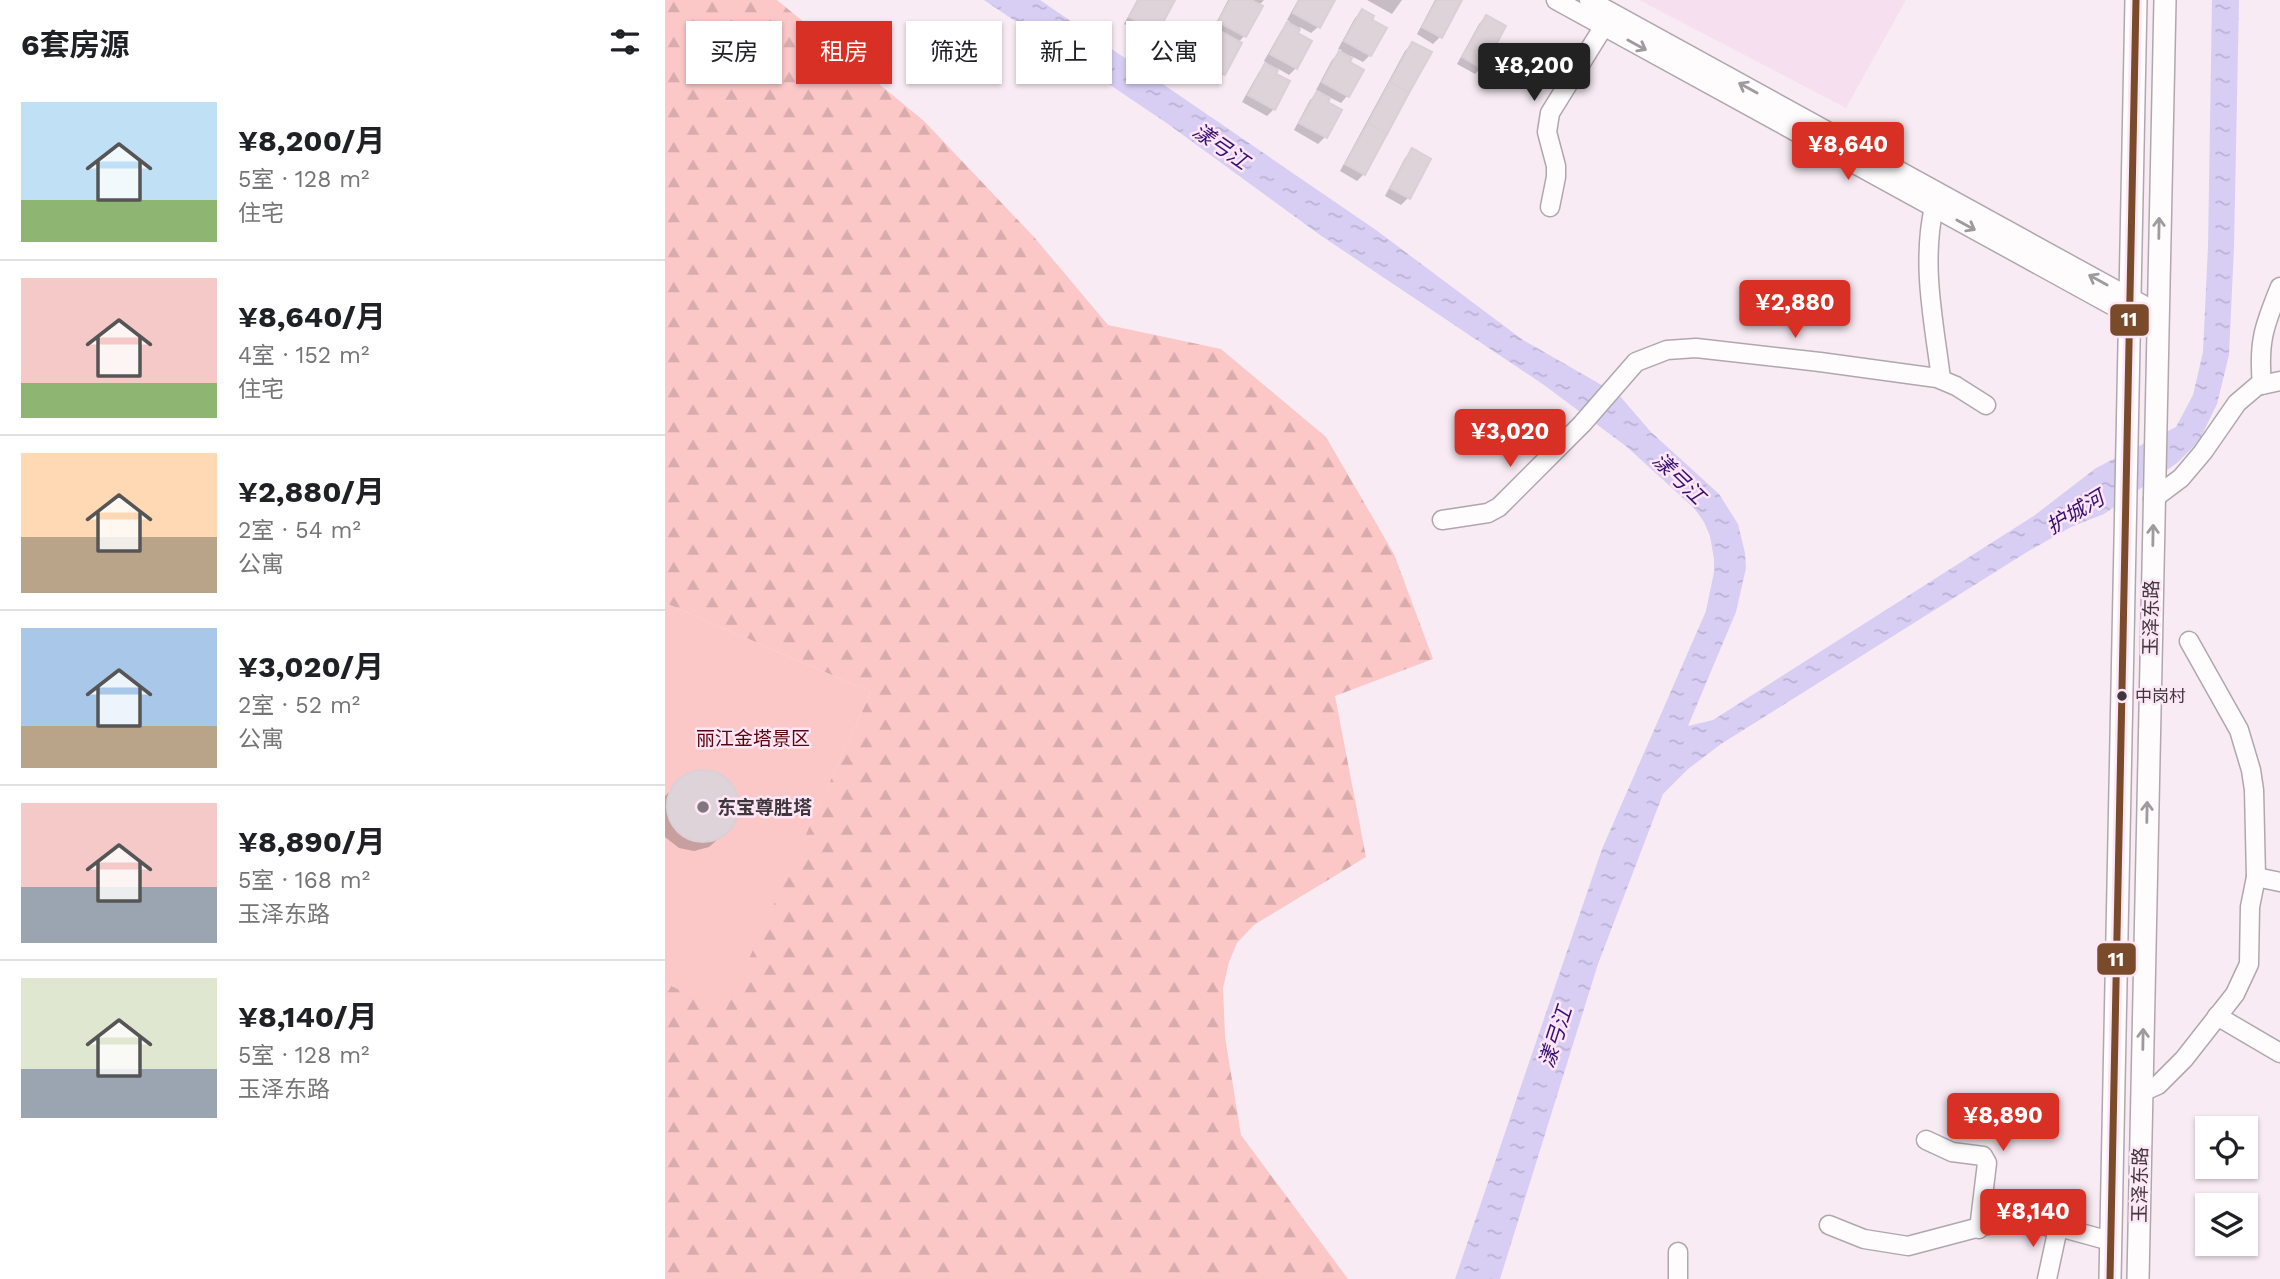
<!DOCTYPE html>
<html lang="zh">
<meta charset="utf-8">
<style>
body{margin:0;font-family:"Work Sans","Noto Sans SC",sans-serif;background:#f6f6f6;color:#202124;height:100vh;display:flex;flex-direction:column;font-size:26px;white-space:nowrap}
*{box-sizing:border-box;margin:0}
p{font-size:23px;color:#757577}
.icon{flex:none;width:38px;height:38px;fill:none;stroke:currentColor;stroke-width:2;stroke-linecap:round;stroke-linejoin:round}
.map{position:relative;flex:1;overflow:hidden}
.drawer{display:flex;flex-direction:column;background:#fff;width:665px}
.drawer>*{flex:none}
.banner{position:absolute;left:21px;top:21px;width:665px;height:63px;display:flex;gap:14px}
.tools{position:absolute;left:1530px;top:1116px;display:grid;gap:14px}
.tools a{display:grid;place-items:center;width:63px;height:63px;border-radius:0px;background:#fff;box-shadow:0 2px 5px #0004;font-size:35px}
.price{position:absolute;translate:-50% -60px;padding:0 16px;border-radius:7px;background:#d93025;color:#fff;font-size:23px;line-height:46px;filter:drop-shadow(0 2px 4px #0008)}
.price::after{content:'';position:absolute;left:50%;top:42px;width:21px;height:16px;margin-left:-10px;background:inherit;clip-path:polygon(0 0,100% 0,50% 100%)}
.price.on{background:#222;color:#fff}
ul{padding:0;list-style:none}
li{display:flex;align-items:center;gap:21px;height:175px;padding:0 21px}
li+li{border-top:2px solid #e0e0e0}
li span{display:grid;place-items:center;flex:none;width:196px;height:140px;border-radius:0px;color:#555}
li>.icon{margin-inline-start:auto}
span .icon{width:84px;height:84px;fill:#fffc;stroke-width:1}
li b{font-size:30px}
h2{display:flex;justify-content:space-between;align-items:center;height:84px;padding:0 21px;font-size:30px}
.pill{padding:0 24px;border-radius:0px;background:#fff;box-shadow:0 2px 5px #0004;font-size:24px;line-height:63px}
.pill.on{background:#d93025;color:#fff}
main{display:flex;flex:1;min-height:0}
.map>svg:first-child{display:block}
</style>
<main>
<section class="drawer">
<h2>6套房源<svg class="icon" aria-label="filters" viewBox="0 0 24 24"><path d="M4 7h16M4 17h16"/><circle cx="9" cy="7" r="2"/><circle cx="15" cy="17" r="2"/></svg></h2>
<ul>
<li><span style="background:linear-gradient(#bfe0f5 70%,#8fb573 0)"><svg class="icon" aria-label="home" viewBox="0 0 24 24"><path d="M3 11l9-7 9 7M6 9v11h12V9"/></svg></span><div><b>¥8,200/月</b><p>5室 · 128 m²</p><p>住宅</p></div></li>
<li><span style="background:linear-gradient(#f6c9c9 75%,#8fb573 0)"><svg class="icon" aria-label="home" viewBox="0 0 24 24"><path d="M3 11l9-7 9 7M6 9v11h12V9"/></svg></span><div><b>¥8,640/月</b><p>4室 · 152 m²</p><p>住宅</p></div></li>
<li><span style="background:linear-gradient(#ffd9b3 60%,#b9a48a 0)"><svg class="icon" aria-label="home" viewBox="0 0 24 24"><path d="M3 11l9-7 9 7M6 9v11h12V9"/></svg></span><div><b>¥2,880/月</b><p>2室 · 54 m²</p><p>公寓</p></div></li>
<li><span style="background:linear-gradient(#a9c7e8 70%,#b9a48a 0)"><svg class="icon" aria-label="home" viewBox="0 0 24 24"><path d="M3 11l9-7 9 7M6 9v11h12V9"/></svg></span><div><b>¥3,020/月</b><p>2室 · 52 m²</p><p>公寓</p></div></li>
<li><span style="background:linear-gradient(#f6c9c9 60%,#9aa5b1 0)"><svg class="icon" aria-label="home" viewBox="0 0 24 24"><path d="M3 11l9-7 9 7M6 9v11h12V9"/></svg></span><div><b>¥8,890/月</b><p>5室 · 168 m²</p><p>玉泽东路</p></div></li>
<li><span style="background:linear-gradient(#dfe7d0 65%,#9aa5b1 0)"><svg class="icon" aria-label="home" viewBox="0 0 24 24"><path d="M3 11l9-7 9 7M6 9v11h12V9"/></svg></span><div><b>¥8,140/月</b><p>5室 · 128 m²</p><p>玉泽东路</p></div></li>
</ul>
</section>
<div class="map">
<svg width="1615" height="1279" viewBox="0 0 1615 1279">
<defs>
<pattern id="forest-firs" width="22" height="20" patternUnits="userSpaceOnUse" patternTransform="scale(1.75)"><rect width="22" height="20" fill="#fbc7c7"/><path d="M5 1l3.5 6h-7zM16 11l3.5 6h-7z" fill="#d8acac"/></pattern>
<pattern id="water-ripples" width="26" height="14" patternUnits="userSpaceOnUse" patternTransform="scale(1.75)"><rect width="26" height="14" fill="#d8cef4"/><path d="M2 4q2-2 4 0t4 0M15 11q2-2 4 0t4 0" fill="none" stroke="#bab2d2"/></pattern>
</defs>
<rect width="100%" height="100%" fill="#f8ebf4"/>
<polygon fill="#f6e0ef" points="974,0 1241,0 1181,108"/>
<polygon fill="url(#forest-firs)" points="0,0 112,0 259,121 369,237 443,325 556,349 661,437 729,554 768,659 670,696 701,857 589,925 572,943 564,962 558,988 560,1037 576,1135 683,1279 0,1279 0,983 60,1010 206,692 0,603"/>
<polygon fill="#fbc7c7" points="0,603 206,692 60,1011 0,983"/>
<polygon fill="url(#water-ripples)" points="319,0 375,0 711,230 858,340 954,395 986,432 1054,494 1073,524 1080,553 1081,568 1071,612 1023,726 1048,720 1370,515 1431,468 1511,427 1528,395 1538,352 1543,246 1547,0 1574,0 1569,247 1564,355 1552,404 1534,441 1512,463 1439,514 1406,527 1362,552 1056,744 1023,769 998,794 933,964 835,1279 790,1279 937,849 1041,611 1049,572 1049,559 1045,536 1039,522 1029,508 962,447 879,385 655,235 503,124"/>
<g fill="#0003">
<polygon points="472,0 508,0 491,31 484,38 459,24"/>
<polygon points="563,0 599,0 593,6 579,36 573,43 559,74 552,81 527,67 543,37 550,30 548,29"/>
<polygon points="633,0 668,0 653,27 646,33 635,27 630,34 631,68 624,75 612,68 609,74 609,109 602,116 577,102 594,72 602,63 599,61 616,31 625,22 622,20"/>
<polygon points="702,0 737,0 727,14"/>
<polygon points="770,0 795,0 775,37 768,44 752,34"/>
<polygon points="697,11 705,55 698,62 686,56 682,63 697,70 682,96 676,103 664,97 661,103 675,111 660,137 653,144 629,130 645,100 654,92 651,90 667,60 677,50 673,49 690,18"/>
<polygon points="821,17 817,67 810,74 792,64 814,24"/>
<polygon points="747,44 699,174 692,181 675,171 740,51"/>
<polygon points="747,151 743,198 736,205 720,196 740,158"/>
<polygon points="44,772 60,778 70,792 72,800 70,818 61,832 44,847 29,851 14,848 0,837 0,796 14,782 28,773"/>
</g>
<g fill="#ded3d8" stroke="#dbd0d5" stroke-width="2">
<polygon points="473,0 510,0 493,32 464,17"/>
<polygon points="565,0 586,0 598,6 581,37 553,22"/>
<polygon points="634,0 670,0 655,28 628,13"/>
<polygon points="772,0 797,0 777,38 757,27"/>
<polygon points="697,9 709,16 707,20 722,28 706,56 679,41"/>
<polygon points="821,15 841,26 818,69 797,57"/>
<polygon points="622,22 635,29 633,33 647,41 632,69 605,54"/>
<polygon points="550,28 577,43 560,75 532,60"/>
<polygon points="747,42 767,52 744,93 725,82"/>
<polygon points="674,51 687,58 685,62 699,70 684,97 657,82"/>
<polygon points="600,63 613,70 611,74 625,81 610,110 583,95"/>
<polygon points="725,82 744,93 722,134 703,123"/>
<polygon points="652,91 665,98 663,102 677,110 662,138 634,123"/>
<polygon points="703,123 722,134 700,175 680,164"/>
<polygon points="747,148 766,159 745,199 725,188"/>
<circle cx="38" cy="806" r="36"/>
</g>
<g fill="none" stroke-linecap="round" stroke-linejoin="round">
<g stroke="#b0a7ae" stroke-width="21">
<g id="minor">
<polyline points="891,0 1492,330"/>
<polyline points="924,0 1493,313"/>
<polyline points="885,207 891,177 891,166 882,132 885,113 939,26"/>
<path d="M1269,207c-13,58 0,115 7,172"/>
<path d="M1597,385c-4,-43 2,-59 18,-98"/>
<polyline points="1488,499 1516,478 1538,452 1572,403 1592,386 1615,381"/>
<polyline points="777,520 823,513 834,507 917,424 971,362 1002,350 1031,348 1155,362 1272,378 1291,386 1321,405"/>
<polyline points="1591,877 1615,882"/>
<polyline points="1552,1016 1615,1053"/>
<polyline points="1477,1092 1493,1085 1519,1059 1570,994 1584,964 1585,907 1591,877 1589,790 1586,770 1574,730 1524,641"/>
<polyline points="1261,1140 1287,1152 1318,1156 1322,1163 1314,1229"/>
<polyline points="1164,1225 1199,1239 1243,1246 1330,1223 1358,1222 1405,1230 1445,1241"/>
<polyline points="1013,1279 1013,1252"/>
<polyline points="1382,1279 1393,1228"/>
</g>
</g>
<g stroke="#b0a7ae" stroke-width="24">
<g id="major">
<polyline points="1445,1279 1471,0"/>
<polyline points="1473,1279 1500,0"/>
</g>
</g>
<use href="#minor" stroke="#fefcfd" stroke-width="18"/>
<use href="#major" stroke="#fefcfd" stroke-width="21"/>
<g stroke="#fde6f5" stroke-width="12">
<polyline id="bus-1" points="1445,1279 1471,0"/>
</g>
<use href="#bus-1" stroke="#7a4b2a" stroke-width="7"/>
</g>
<defs><path id="oneway-shaft" d="M-6 0H5M1.5-3L5.5 0L1.5 3" fill="none" stroke-width="1.6" stroke-linecap="round" stroke-linejoin="round" transform="scale(1.75)"/></defs>
<g stroke="#9f9a9d">
<use href="#oneway-shaft" transform="translate(972 45) rotate(29)"/>
<use href="#oneway-shaft" transform="translate(1083 88) rotate(-151)"/>
<use href="#oneway-shaft" transform="translate(1301 225) rotate(29)"/>
<use href="#oneway-shaft" transform="translate(1494 228) rotate(-89)"/>
<use href="#oneway-shaft" transform="translate(1433 280) rotate(-151)"/>
<use href="#oneway-shaft" transform="translate(1488 535) rotate(-89)"/>
<use href="#oneway-shaft" transform="translate(1482 812) rotate(-89)"/>
<use href="#oneway-shaft" transform="translate(1478 1039) rotate(-89)"/>
</g>
<circle fill="#40373d" stroke="#fde6f5" stroke-width="2.5" cx="1457" cy="696" r="6"/>
<circle fill="#80767d" stroke="#fde6f5" stroke-width="2.5" cx="38" cy="807" r="7"/>
<g text-anchor="middle" dominant-baseline="central" stroke-width="5" stroke-linejoin="round" paint-order="stroke">
<g font-size="17" fill="#40373d" stroke="#fde6f5" text-anchor="start">
<text x="1470" y="696">中岗村</text>
</g>
<g font-size="19" fill="#40373d" stroke="#fde6f5">
<text transform="translate(1486 618) rotate(-89)">玉泽东路</text>
<text transform="translate(1475 1185) rotate(-89)">玉泽东路</text>
</g>
<g font-size="19" fill="#5c030b" stroke="#fde6f5">
<text x="88" y="738">丽江金塔景区</text>
</g>
<g font-size="19" font-weight="bold" fill="#40373d" stroke="#fde6f5" text-anchor="start">
<text x="52" y="807">东宝尊胜塔</text>
</g>
<g font-size="21" font-style="italic" fill="#351171" stroke="#fde6f5">
<text transform="translate(556 146) rotate(35)">漾弓江</text>
<text transform="translate(1014 478) rotate(44)">漾弓江</text>
<text transform="translate(1410 512) rotate(-31)">护城河</text>
<text transform="translate(890 1037) rotate(-72)">漾弓江</text>
</g>
</g>
<g stroke="#fde6f5" stroke-width="2.5">
<rect x="1444" y="303" width="41" height="34" rx="7" fill="#7a4b2a"/>
<rect x="1431" y="942" width="41" height="34" rx="7" fill="#7a4b2a"/>
</g>
<g font-size="19" text-anchor="middle" font-weight="bold" fill="#fff">
<text x="1464" y="326">11</text>
<text x="1451" y="966">11</text>
</g>
</svg>
<div class="tools">
<a><svg class="icon" aria-label="locate" viewBox="0 0 24 24"><circle cx="12" cy="12" r="6"/><path d="M12 2v4M12 18v4M2 12h4M18 12h4"/></svg></a>
<a><svg class="icon" aria-label="layers" viewBox="0 0 24 24"><path d="M12 4l9 5-9 5-9-5zM3 14l9 5 9-5"/></svg></a>
</div>
<b class="price on" style="left:869px;top:103px">¥8,200</b>
<b class="price" style="left:1183px;top:182px">¥8,640</b>
<b class="price" style="left:1130px;top:340px">¥2,880</b>
<b class="price" style="left:845px;top:469px">¥3,020</b>
<b class="price" style="left:1338px;top:1153px">¥8,890</b>
<b class="price" style="left:1368px;top:1249px">¥8,140</b>
<div class="banner">
<a class="pill">买房</a>
<a class="pill on">租房</a>
<a class="pill">筛选</a>
<a class="pill">新上</a>
<a class="pill">公寓</a>
</div>
</div>
</main>
